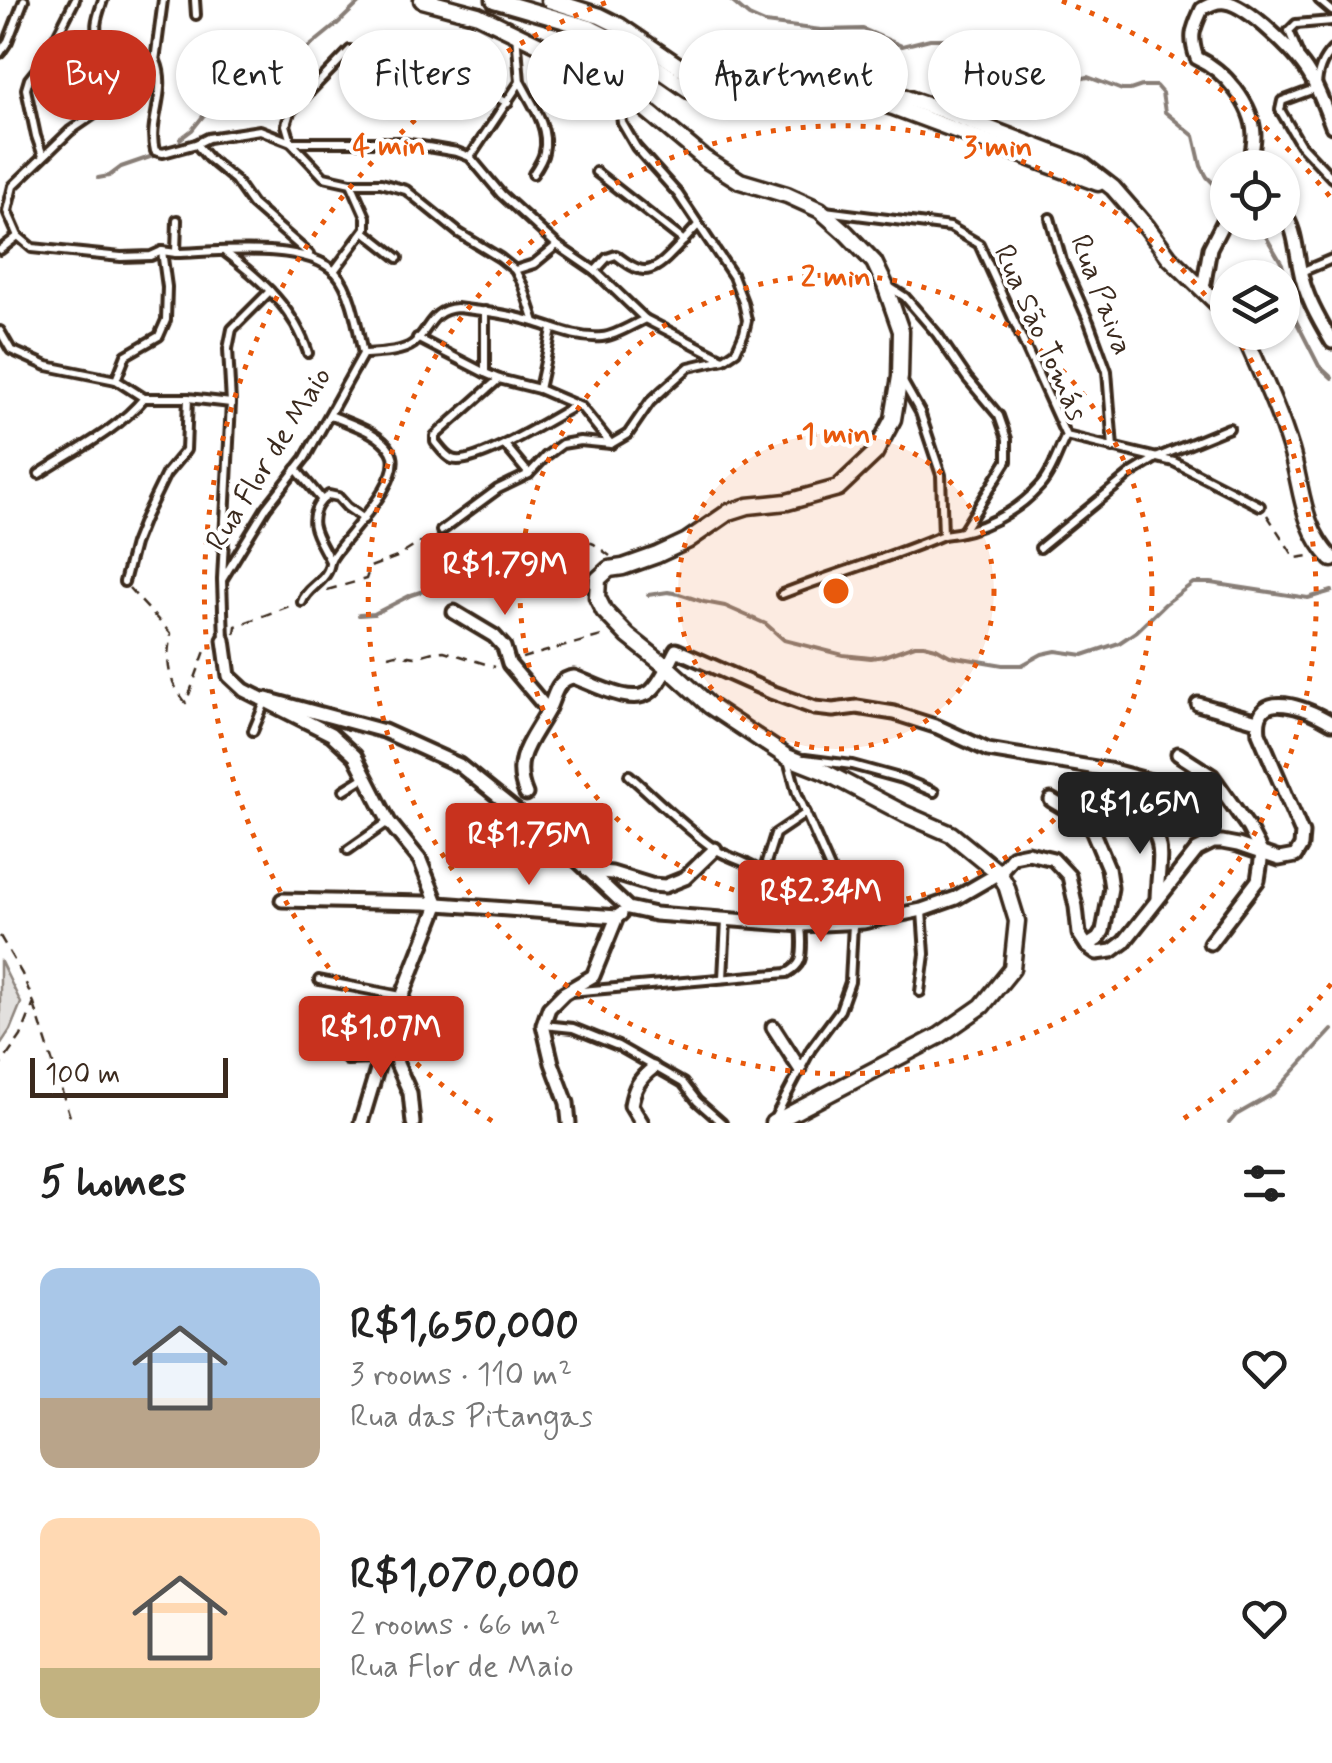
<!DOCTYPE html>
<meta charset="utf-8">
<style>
body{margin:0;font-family:Mynerve,sans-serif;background:#f6f6f6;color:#222;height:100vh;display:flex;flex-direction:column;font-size:38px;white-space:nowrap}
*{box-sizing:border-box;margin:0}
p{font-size:32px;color:#767676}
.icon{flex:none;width:55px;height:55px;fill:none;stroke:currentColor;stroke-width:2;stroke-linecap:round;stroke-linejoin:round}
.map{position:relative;height:1123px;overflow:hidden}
.panel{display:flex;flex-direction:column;background:#fff;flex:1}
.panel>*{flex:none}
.hud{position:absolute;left:30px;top:30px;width:1272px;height:90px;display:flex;gap:20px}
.tools{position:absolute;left:1210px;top:150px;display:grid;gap:20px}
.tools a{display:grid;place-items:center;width:90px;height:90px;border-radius:50%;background:#fff;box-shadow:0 2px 8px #0004;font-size:50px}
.scale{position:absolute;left:30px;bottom:25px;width:198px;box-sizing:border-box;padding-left:10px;border:5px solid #3b2a1e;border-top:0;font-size:28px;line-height:35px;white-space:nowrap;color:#3b2a1e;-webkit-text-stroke:8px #fff;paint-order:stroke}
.price{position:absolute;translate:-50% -85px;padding:0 22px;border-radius:10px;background:#c8321e;color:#fff;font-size:32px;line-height:65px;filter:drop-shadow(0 2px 5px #0008)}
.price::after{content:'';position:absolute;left:50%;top:60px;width:30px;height:22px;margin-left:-15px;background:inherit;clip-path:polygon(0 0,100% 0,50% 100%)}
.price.on{background:#222;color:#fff}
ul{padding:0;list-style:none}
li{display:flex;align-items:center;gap:30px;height:250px;padding:0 40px}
li span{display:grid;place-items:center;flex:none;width:280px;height:200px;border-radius:20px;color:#555}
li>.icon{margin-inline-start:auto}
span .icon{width:120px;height:120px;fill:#fffc;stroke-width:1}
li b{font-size:42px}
h2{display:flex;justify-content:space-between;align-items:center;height:120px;padding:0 40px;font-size:42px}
.pill{padding:0 35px;border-radius:45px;background:#fff;box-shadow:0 2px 8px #0004;font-size:35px;line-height:90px}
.pill.on{background:#c8321e;color:#fff}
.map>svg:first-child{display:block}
</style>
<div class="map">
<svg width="1332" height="1123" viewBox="0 0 1332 1123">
<rect width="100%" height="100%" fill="#fff"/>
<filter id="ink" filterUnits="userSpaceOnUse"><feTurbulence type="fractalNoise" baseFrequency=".01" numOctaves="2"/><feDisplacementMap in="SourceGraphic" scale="20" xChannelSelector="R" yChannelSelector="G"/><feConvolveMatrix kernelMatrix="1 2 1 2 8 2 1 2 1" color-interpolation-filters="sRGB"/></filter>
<g filter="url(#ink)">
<polygon fill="#e2e0de" stroke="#8e857e" stroke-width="2.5" points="0,960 21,1003 10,1030 0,1045"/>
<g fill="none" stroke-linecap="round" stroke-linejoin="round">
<g stroke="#887e77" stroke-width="4">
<polyline points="730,0 749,16 765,23 821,30 863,29 902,46 930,39 949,39 964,43 992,60 1026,69 1055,80 1075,80 1088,77 1122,90 1130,90 1142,86 1156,86 1162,93 1165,112 1194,136 1201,166 1207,177 1225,195"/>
<polyline points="180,139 192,130 216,100 239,86 288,64 336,25 362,0"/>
<polyline points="98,178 109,176 121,167 153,156"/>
<polyline points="1265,235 1282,264 1294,317 1319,366 1332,378"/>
<polyline points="648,595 668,592 679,594 704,602 725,606 766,624 784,640 843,655 871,658 884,656 915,645 924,645 936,648 950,656 1003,665 1022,665 1042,654 1056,651 1083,655 1119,643 1137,631 1165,604 1193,583 1211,583 1308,598 1332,591"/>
<polyline points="359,615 374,614 411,595 472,575"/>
<polyline points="1229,1123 1236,1115 1273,1094 1332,1030"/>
</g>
<g stroke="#3b2a1e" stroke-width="14">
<g id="service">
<path d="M103,0c-5,15 -12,30 -1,43l20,6 8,5 2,32"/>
<path d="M163,0l-8,61 -24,28 -61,42 -57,55 -6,25 11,25 14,12 89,9 30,-1 11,-5 14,2c42,-1 130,-12 160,20 16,17 22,58 27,81l-58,104 -39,50 -44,72 2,60"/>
<polyline points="195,0 196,15"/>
<polyline points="1319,0 1332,11"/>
<polyline points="350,50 290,112 286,125 291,142 324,177 351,183 381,183 406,190 459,233 500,258 515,270 523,286 535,322"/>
<path d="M1332,50c-11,11 -15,23 -15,38l-35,13 -2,9 20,34 32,34"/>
<polyline points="0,53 8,41 24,0"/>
<polyline points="1299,55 1289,31 1296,24 1332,21"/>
<path d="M156,61c13,29 -9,61 -1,90l8,2 33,-9 12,-6 52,-8 31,12h107l59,10 13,5 31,37 56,51 38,26 50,48"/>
<path d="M521,83c11,21 29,45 23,69 -1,7 -7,16 -11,22"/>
<polyline points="420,85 435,66 508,103"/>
<polyline points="196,144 208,158 235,180 252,204 309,254"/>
<polyline points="43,156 36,136 26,89 29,79 45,59 75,0"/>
<polyline points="470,157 520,82 516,33"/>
<polyline points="596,172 684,241"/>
<path d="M825,211l125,16 29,17 87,192c-8,15 -14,37 -26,50 -24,27 -61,46 -97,49"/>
<polyline points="1050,218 1062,261 1089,322 1107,371 1113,448"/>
<polyline points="365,232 398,258"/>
<polyline points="0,250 18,236"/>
<polyline points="176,253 177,220"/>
<path d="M226,253c35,26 69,57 82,100"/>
<polyline points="515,270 534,264 557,245"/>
<polyline points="334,271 366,228 366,217 351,183"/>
<path d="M595,271l12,-13 9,-3c23,18 33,22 54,0 10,-10 19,-20 28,-30"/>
<polyline points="1301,272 1332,259"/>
<polyline points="891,288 905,297 937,334 967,378 999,416 1007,439 1007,461 963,531"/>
<polyline points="0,331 11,350 47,366 116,380 144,398 188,398 231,403"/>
<polyline points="417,338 485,373 499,379 539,389 581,407 611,444"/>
<path d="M363,354c15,-1 38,-1 50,-10 17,-14 17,-34 44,-36 25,3 52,6 77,14 22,7 44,17 68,15 13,-1 30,-12 43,-18l78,40"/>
<polyline points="485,373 485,311"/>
<path d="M499,379l-64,57v6c5,6 10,14 17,17 21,9 102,-42 124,-54"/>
<polyline points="116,380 126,355 159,336 166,320 167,287 162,251"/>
<polyline points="539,389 552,330"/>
<polyline points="1066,436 1174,462 1260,506"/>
<polyline points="505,445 529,474"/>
<polyline points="296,469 322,500"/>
<path d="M39,474c35,-23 78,-43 105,-76"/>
<path d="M322,500c-19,22 -3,38 8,61"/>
<polyline points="322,500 329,495 338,497 347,507 364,519"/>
<polyline points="441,531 498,489 529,474 546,456 562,444 580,441 611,444 628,434 650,402 664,389 689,367 724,359 736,351 744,333 747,320 743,302 733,276 678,194 636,147 622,123 620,106 625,94"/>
<polyline points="1040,548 1133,472 1156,458 1229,428"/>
<polyline points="222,579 231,403 228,349 232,329 270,291"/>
<polyline points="124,582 134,544 144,519 166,474 186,450 188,398"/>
<path d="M782,594c53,-21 108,-36 161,-59l-2,-60 -21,-63 -17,-30"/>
<path d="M302,602c5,-14 19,-18 25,-30 3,-4 2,-10 5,-14 14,-23 75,-80 59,-107 -11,-19 -41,-27 -61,-36"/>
<polyline points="253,731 266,700"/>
<polyline points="805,759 852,765 903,779 934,792"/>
<polyline points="788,760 797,793 831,871 862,920"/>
<polyline points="344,790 365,777"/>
<polyline points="348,850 388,822"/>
<polyline points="769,874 766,863 775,834 806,813"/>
<polyline points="723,978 726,921"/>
<polyline points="319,980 401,996"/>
<path d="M570,992l217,-19c15,-8 15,-15 15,-31 0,-40 -20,-62 -55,-78 -11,-6 -25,-9 -35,-17 -29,-21 -56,-48 -83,-72"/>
<polyline points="920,992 925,954 922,911"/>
<polyline points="544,1025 573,1028 618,1046 683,1083 697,1101 722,1123"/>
<polyline points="347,1060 378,1059"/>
<polyline points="773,1121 811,1049 840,1010 850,982 853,924"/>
</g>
</g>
<g stroke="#3b2a1e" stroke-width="19">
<g id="minor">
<path d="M1249,168c2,-11 5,-22 5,-33 -1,-31 -30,-65 -57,-77 -8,-22 -4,-29 5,-49 7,-4 14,-8 23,-7 23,3 72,52 84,72 10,16 16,34 23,52"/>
<path d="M1282,209c14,22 13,36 18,60 4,25 19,51 32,73"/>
<polyline points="1203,288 1210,248 1228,213"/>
<polyline points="454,612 494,636 504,647 509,664 548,710"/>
<polyline points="224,640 229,676 244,690 331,734 355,756 389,822 420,860 438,905 389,1030 361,1123"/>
<path d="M266,699l118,32 75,34 117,94 52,49 27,6 147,11 61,-3 59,-12 34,-12 43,-25 14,-17 15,-3 25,6 16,17 7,31 3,27 8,12 10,7 15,-2 12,-9 73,-92 16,-8h9l16,3 41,14 16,-3 6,-10 1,-13 -43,-100c-6,-49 51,-23 73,-10"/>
<polyline points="1198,704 1257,721"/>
<polyline points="1178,754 1212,776 1248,827 1262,854 1258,880 1210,943"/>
<path d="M526,794c-15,-35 5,-53 21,-82 8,-14 8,-33 27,-35 19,7 59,30 77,14 11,-10 18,-28 25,-41l95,42 44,16 18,2 24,-3 37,6 44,14 50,23 121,20 49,13 29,24 11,14 10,23"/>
<polyline points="1051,800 1078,816 1092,830 1108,868 1111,888 1103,931 1098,939 1087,946"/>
<path d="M1135,807c35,34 23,49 22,92"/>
<polyline points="588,871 612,873 651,885 665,886 685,878 715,849"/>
<polyline points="282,900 425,903 617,917"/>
<polyline points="773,1027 800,1069"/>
<polyline points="389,1030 395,1048 397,1064 410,1093 413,1123"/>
<polyline points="569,1123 567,1103 552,1063 543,1025 549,1008 564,993 593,976 617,917 621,914"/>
<path d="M642,1123l-11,-18c3,-17 8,-26 22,-37"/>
</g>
</g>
<g stroke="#3b2a1e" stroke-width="21">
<g id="tertiary">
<polyline points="422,0 478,15 569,59 626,93 705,159 740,181 787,195 820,210 846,233 874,262 885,285 901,331 900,377 893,419 875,453 838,488 787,502 748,506 729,512 687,541 657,555 623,567 609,569 598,579 597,597 604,611 628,636 667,667 710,706 787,757 825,772 905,814 951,834 999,873 1006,885 1017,921 1012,969 982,1006 939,1036 773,1123"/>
<polyline points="494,0 590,28 624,45 689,90 735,100 778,97 811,89 827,89 843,93 893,107 1098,183"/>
<polyline points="549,0 600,16 620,26 683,69 698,74 720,80 760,82 796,75 819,74 842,76 944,111 1082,164 1113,188 1147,227 1169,257 1228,314"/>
<path d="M1243,332c17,39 36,78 48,118 12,41 10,76 41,109"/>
</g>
</g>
<g stroke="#3b2a1e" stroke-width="2.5" stroke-dasharray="10 8" stroke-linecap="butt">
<polyline points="1267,515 1295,558 1310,556"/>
<polyline points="450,537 467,548 504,532 579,538 594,544 610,556"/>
<path d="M129,588l42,46c-6,29 -3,46 15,69l19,-52 8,-5"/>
<polyline points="327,590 366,579 370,567 397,557 431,536"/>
<polyline points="235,634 236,626 292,605"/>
<polyline points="388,656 396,654 415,657 433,652 444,651 495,667"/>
<polyline points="522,658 605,635"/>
<polyline points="0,936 22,974 34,1003 21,1036 0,1066"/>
<polyline points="34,1004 72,1123"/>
</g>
<use href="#service" stroke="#fff" stroke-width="6"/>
<use href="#minor" stroke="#fff" stroke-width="11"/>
<use href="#tertiary" stroke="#fff" stroke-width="14"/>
</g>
</g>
<circle cx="836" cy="591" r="158" fill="#e8590c" fill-opacity=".12"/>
<g fill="none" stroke="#e8590c" stroke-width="5" stroke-dasharray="5 10">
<circle cx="836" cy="591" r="158"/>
<circle cx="836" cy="591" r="316"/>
<path d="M1234 333A474 474 0 1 1 1227 323"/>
<path d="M1331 984A632 632 0 0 1 1180 1121M492 1121A632 632 0 0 1 610 1M1062 1A632 632 0 0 1 1331 198"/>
</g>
<g text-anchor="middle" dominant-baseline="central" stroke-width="8" stroke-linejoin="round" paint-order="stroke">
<g font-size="30" fill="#3b2a1e" stroke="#fff">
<text transform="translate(1101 295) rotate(69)">Rua Paiva</text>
<text transform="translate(1040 333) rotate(66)">Rua São Tomás</text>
<text transform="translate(269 459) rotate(-58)">Rua Flor de Maio</text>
</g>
</g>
<circle cx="836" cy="591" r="15" fill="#e8590c" stroke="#fff" stroke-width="5"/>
<g font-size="30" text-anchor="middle" font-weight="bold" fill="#e8590c" stroke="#fff" stroke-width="8" stroke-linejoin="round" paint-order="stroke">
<text x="389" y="155">4 min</text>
<text x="998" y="156">3 min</text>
<text x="836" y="286">2 min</text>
<text x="836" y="443">1 min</text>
</g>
</svg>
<div class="tools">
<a><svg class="icon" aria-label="locate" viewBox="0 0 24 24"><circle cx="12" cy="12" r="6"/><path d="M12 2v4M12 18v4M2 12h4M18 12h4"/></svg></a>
<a><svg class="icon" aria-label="layers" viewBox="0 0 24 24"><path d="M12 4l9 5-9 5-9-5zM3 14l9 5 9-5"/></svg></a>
</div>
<div class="scale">100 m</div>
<b class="price" style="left:505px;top:618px">R$1.79M</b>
<b class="price on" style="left:1140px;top:857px">R$1.65M</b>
<b class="price" style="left:529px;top:888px">R$1.75M</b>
<b class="price" style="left:821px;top:945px">R$2.34M</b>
<b class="price" style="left:381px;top:1081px">R$1.07M</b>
<div class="hud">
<a class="pill on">Buy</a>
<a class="pill">Rent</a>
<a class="pill">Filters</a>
<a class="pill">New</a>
<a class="pill">Apartment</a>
<a class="pill">House</a>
</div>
</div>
<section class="panel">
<h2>5 homes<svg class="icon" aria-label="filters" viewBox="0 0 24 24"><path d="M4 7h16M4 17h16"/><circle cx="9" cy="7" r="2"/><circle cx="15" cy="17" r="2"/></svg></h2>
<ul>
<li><span style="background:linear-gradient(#a9c7e8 65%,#b9a48a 0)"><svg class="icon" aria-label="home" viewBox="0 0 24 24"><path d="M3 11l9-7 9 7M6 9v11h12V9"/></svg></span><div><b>R$1,650,000</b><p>3 rooms · 110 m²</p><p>Rua das Pitangas</p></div><svg class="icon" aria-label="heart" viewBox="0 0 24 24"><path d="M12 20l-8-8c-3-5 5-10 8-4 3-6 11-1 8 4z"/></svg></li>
<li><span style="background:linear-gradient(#ffd9b3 75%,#c2b280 0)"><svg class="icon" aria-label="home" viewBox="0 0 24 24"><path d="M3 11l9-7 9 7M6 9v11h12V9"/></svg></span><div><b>R$1,070,000</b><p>2 rooms · 66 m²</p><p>Rua Flor de Maio</p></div><svg class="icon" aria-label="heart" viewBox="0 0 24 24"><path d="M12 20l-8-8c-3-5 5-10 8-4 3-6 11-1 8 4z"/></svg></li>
</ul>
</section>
